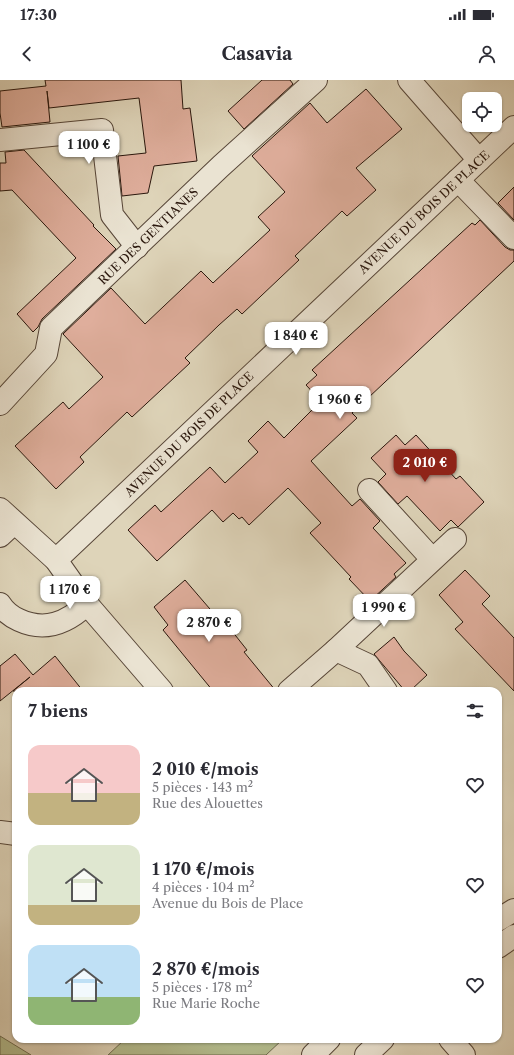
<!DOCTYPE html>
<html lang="fr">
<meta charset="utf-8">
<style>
body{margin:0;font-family:"Libre Caslon Text",serif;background:#f2f2f3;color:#2b2b33;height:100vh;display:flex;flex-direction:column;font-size:15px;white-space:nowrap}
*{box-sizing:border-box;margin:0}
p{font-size:13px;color:#7c7c81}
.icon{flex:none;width:22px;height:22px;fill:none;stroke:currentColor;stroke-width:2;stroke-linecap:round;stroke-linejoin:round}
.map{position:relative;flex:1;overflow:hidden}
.side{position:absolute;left:12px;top:607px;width:490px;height:356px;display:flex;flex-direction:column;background:#fff;border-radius:12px;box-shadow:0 1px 3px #0004}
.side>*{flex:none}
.controls{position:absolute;left:462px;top:12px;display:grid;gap:8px}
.controls a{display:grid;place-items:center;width:40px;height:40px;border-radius:8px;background:#fff;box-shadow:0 1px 3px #0004;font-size:20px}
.price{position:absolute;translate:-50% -34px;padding:0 9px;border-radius:8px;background:#fff;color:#222;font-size:13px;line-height:26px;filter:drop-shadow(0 1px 2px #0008)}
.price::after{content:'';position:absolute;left:50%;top:24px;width:12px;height:9px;margin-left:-6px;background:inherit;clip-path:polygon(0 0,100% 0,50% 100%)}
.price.on{background:#8f2418;color:#fff}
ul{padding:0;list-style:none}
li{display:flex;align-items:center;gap:12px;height:100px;padding:0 16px}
li span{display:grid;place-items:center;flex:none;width:112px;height:80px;border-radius:12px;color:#555}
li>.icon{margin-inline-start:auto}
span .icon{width:48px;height:48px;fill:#fffc;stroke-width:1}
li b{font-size:17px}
h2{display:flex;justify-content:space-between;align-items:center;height:48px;padding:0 16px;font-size:17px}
.status{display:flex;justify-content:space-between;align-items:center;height:28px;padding:0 20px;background:#fff;direction:ltr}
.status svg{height:11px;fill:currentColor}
header{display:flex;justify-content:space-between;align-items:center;height:52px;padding:0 16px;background:#fff;font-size:18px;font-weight:800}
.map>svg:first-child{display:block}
</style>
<div class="status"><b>17:30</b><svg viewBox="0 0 49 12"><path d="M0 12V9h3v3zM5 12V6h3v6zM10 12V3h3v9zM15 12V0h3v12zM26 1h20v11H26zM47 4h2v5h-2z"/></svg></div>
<header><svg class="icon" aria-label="back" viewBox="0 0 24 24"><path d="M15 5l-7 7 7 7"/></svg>Casavia<svg class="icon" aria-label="person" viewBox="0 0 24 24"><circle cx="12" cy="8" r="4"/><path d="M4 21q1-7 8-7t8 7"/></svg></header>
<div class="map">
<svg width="514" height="975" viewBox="0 0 514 975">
<rect width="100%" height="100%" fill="#ded4b9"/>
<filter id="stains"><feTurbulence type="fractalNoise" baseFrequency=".005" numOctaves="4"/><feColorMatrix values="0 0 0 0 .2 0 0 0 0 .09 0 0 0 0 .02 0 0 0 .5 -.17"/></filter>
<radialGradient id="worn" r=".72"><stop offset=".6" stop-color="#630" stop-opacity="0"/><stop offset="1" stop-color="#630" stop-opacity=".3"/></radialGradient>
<g fill="#b3bc8e" stroke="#6e6a4e">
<polygon points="0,956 31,975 0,975"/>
<polygon points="125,959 283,959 266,975 108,975"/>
</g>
<g fill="#dfae9c" stroke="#2a170d">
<polygon points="45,0 181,0 183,29 190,28 197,81 154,86 148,113 122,116 118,76 146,73 139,18 49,28 47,11 50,42 2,47 0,33 0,11 46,6"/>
<polygon points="262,0 290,0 293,4 244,49 228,31"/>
<polygon points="366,9 402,49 356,88 376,110 347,136 342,131 320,152 295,176 299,180 242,234 237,229 219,245 185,278 190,283 132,337 127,332 80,377 84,382 56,409 15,366 63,322 69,329 103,297 63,254 111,208 145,244 201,191 213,203 270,150 258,137 285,112 252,76 310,23 327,43"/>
<polygon points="24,70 94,145 93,146 116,169 42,239 38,247 33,252 17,234 76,178 12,110 0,111 0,83 6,83 5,72"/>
<polygon points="514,107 514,140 498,123"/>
<polygon points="480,140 505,167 510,170 514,170 514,181 352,333 357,338 311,381 352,426 360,419 380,441 373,448 406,483 394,494 396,497 370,521 349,499 351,497 310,453 321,443 288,408 249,445 242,437 239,439 233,433 223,442 212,430 157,481 128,450 155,425 161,432 210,387 225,403 258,372 248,361 268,341 284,358 321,321 306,305 317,295 312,290 472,143 475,145"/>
<polygon points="396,355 405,365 416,355 456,399 460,396 484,422 458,447 451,440 440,451 407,416 398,424 378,402 386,394 371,378"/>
<polygon points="465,490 490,516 482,524 514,558 514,611 455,549 463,542 439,515"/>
<polygon points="185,500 222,543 224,541 247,570 244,572 276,611 213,611 163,550 168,545 154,527"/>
<polygon points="394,557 404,571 427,595 410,611 405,611 374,574"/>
<polygon points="15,574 33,595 55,576 83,611 13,611 30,597 0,621 0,586"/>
</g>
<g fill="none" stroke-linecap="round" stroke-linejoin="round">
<g stroke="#574638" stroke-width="24">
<g id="minor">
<polyline points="409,0 479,80"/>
<polyline points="0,60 102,50 112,135 137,167"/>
<polyline points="458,100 514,158"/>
<polyline points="0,324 46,274 51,248 221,86 316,0"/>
<polyline points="369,410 432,479"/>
<polyline points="0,429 56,480 87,524 162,611"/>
<polyline points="0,456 14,443"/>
<polyline points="56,480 514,47"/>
<path d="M0,524c5,8 10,12 19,16 26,12 48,3 68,-16"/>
<polyline points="336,570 368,585 386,611"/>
<polyline points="289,611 336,570 455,459"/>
<polyline points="0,752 16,754"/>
<polyline points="498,840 514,830"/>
<polyline points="498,867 514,856"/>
<polyline points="450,959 464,975"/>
<polyline points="313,975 329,959"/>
<polyline points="366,975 383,959"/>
</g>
</g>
<use href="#minor" stroke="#eae3d2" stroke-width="22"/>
</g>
<g text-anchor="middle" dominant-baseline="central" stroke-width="3.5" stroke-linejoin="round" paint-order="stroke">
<g font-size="12" fill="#2a170d" stroke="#eae3d2">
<text transform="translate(424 132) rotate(-43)">AVENUE DU BOIS DE PLACE</text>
<text transform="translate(148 156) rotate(-44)">RUE DES GENTIANES</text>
<text transform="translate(189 354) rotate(-44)">AVENUE DU BOIS DE PLACE</text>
</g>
</g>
<rect width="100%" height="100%" filter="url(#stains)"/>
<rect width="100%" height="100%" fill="url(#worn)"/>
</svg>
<div class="controls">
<a><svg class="icon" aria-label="locate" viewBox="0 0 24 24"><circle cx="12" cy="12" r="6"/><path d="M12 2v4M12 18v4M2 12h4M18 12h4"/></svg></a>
</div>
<b class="price" style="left:89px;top:85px">1 100 €</b>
<b class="price" style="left:296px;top:276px">1 840 €</b>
<b class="price" style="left:340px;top:340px">1 960 €</b>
<b class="price on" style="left:425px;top:403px">2 010 €</b>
<b class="price" style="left:70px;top:530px">1 170 €</b>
<b class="price" style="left:384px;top:548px">1 990 €</b>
<b class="price" style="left:209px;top:563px">2 870 €</b>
<section class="side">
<h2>7 biens<svg class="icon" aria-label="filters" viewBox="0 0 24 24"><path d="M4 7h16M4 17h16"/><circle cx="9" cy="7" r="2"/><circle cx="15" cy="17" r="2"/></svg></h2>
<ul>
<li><span style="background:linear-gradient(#f6c9c9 60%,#c2b280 0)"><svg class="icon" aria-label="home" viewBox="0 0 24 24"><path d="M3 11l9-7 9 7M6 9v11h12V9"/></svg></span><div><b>2 010 €/mois</b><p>5 pièces · 143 m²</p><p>Rue des Alouettes</p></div><svg class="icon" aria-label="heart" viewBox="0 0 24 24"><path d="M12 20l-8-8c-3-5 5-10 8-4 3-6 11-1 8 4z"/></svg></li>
<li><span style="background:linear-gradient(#dfe7d0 75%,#c2b280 0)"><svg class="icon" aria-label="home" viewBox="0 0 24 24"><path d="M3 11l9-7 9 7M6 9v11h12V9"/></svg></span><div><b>1 170 €/mois</b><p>4 pièces · 104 m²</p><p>Avenue du Bois de Place</p></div><svg class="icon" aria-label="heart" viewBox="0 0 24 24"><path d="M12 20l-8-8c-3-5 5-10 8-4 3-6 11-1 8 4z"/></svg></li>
<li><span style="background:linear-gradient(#bfe0f5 65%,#8fb573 0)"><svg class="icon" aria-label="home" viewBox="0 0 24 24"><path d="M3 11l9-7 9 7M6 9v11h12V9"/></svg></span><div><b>2 870 €/mois</b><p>5 pièces · 178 m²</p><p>Rue Marie Roche</p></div><svg class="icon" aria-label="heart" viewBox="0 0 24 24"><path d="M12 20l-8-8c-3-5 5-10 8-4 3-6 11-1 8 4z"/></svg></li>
</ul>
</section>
</div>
